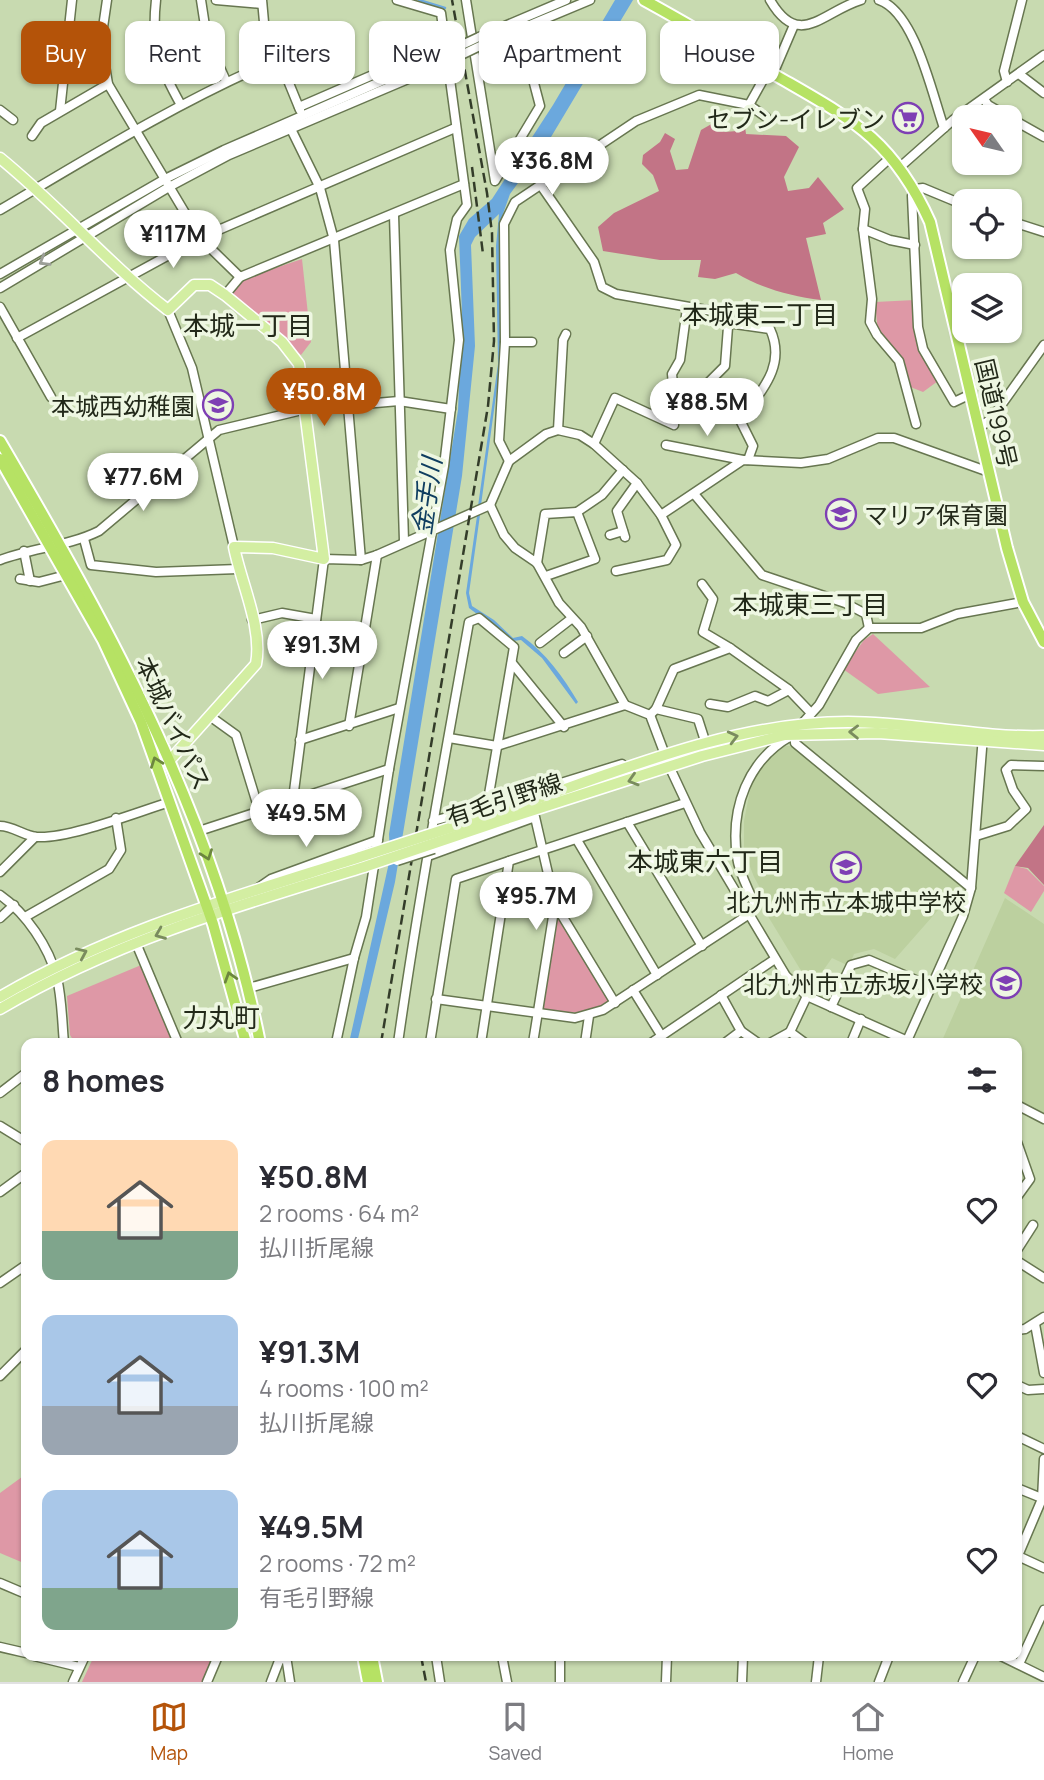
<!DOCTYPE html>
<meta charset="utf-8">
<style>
body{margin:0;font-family:Manrope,"Noto Sans JP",sans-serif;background:#f7f7f7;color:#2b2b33;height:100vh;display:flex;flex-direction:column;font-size:26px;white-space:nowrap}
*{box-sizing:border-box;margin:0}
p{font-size:23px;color:#7c7c81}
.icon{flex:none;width:38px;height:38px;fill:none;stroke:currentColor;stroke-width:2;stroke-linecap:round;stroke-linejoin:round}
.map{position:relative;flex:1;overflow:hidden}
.drawer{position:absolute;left:21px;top:1038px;width:1001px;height:623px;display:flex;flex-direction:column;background:#fff;border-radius:14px;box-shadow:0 2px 5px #0004}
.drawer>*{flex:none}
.hud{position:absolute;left:21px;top:21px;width:1003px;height:63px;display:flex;gap:14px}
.needle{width:46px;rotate:304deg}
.tools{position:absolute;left:952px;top:105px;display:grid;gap:14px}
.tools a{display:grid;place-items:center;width:70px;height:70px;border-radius:14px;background:#fff;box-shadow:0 2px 5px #0004;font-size:35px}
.price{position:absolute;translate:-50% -60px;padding:0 16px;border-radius:24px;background:#fff;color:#222;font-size:23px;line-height:46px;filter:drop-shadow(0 2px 4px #0008)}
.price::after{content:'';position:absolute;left:50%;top:42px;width:21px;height:16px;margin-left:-10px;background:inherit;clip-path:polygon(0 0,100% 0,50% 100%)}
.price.selected{background:#b45309;color:#fff}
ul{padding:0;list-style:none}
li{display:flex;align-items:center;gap:21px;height:175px;padding:0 21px}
li span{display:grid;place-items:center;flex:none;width:196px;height:140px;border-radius:14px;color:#555}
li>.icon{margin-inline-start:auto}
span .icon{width:84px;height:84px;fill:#fffc;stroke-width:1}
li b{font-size:30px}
h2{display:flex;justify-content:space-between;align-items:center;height:84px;padding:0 21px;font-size:30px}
.chip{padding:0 24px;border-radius:14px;background:#fff;box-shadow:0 2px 5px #0004;font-size:24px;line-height:63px}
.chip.selected{background:#b45309;color:#fff}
.dock{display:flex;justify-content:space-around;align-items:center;height:98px;border-top:2px solid #e1e1e2;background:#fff;font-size:19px;color:#7c7c81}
.dock a{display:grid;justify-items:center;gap:4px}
.dock .selected{color:#b45309}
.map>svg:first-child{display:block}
</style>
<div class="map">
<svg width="1044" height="1682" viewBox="0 0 1044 1682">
<rect width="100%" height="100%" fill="#c8dab0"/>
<g fill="#bcd09f">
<polygon points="783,746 793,746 961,884 895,959 874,949 854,954 849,966 832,958 815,982 800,969 766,913 770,906 754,877 744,851 744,821 751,785 760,767"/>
<polygon points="1005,898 1044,924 1044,1115 1017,1098 1017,1043 941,1043"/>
</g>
<g fill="#de98a6">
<polygon points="302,259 311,342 301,355 231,296 243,279"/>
<polygon points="915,300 921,351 938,381 923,392 908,386 901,364 878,333 875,302"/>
<polygon points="873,634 930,687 878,694 843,669 864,640"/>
<polygon points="1015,866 1027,869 1044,886 1044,891 1031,912 1004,893"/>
<path d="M556,920h6l48,81c-24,14 -41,13 -67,9z"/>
<polygon points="146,963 173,1043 75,1043 70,1035 67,996"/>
<polygon points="26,1474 26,1564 0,1553 0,1493"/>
<polygon points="94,1656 213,1656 202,1682 82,1682"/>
</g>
<g fill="#c27486">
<path d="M744,119l2,15 40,2 13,11 -15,30 4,14 21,-3 9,-11 26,32 -21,14 3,11 -20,4 15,62c-31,-4 -58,-11 -85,-27l-21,6 -17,-2 3,-17h-41l-57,-9 -5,-24 16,-14 45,-22 -6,-16 -11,-11 1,-9 17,-13 5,-9 10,6 -5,12 6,19 12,-1 13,-39 14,-8 10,10 12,-1z"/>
<polygon points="1044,825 1044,885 1028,868 1015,866"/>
</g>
<g fill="#6ba8dd">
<polygon points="615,0 633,0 548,142 510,194 504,211 499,226 501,359 481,505 478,506 498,364 496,246 499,214 475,237 471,245 475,346 462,476 395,882 357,1043 349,1043 390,858 389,834 458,410 462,314 459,236 469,219 492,199 553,105"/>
<path d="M480,515l-11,78 3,13 22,14 19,18 9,-2c23,16 42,42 56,66l-2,2 -34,-46 -21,-18 -8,1 -44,-33 -3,-15 11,-77z"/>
</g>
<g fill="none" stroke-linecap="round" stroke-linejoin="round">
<polyline stroke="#6ba8dd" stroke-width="2.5" points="419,0 445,8"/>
<g stroke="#677650" stroke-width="11">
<g id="minor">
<polyline points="107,0 101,41 108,84 200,238 240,277 464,184"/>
<path d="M156,0c-5,45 3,66 25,105"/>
<polyline points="201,0 207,39 226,81"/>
<polyline points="216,0 262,4"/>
<polyline points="262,0 264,22 300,110"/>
<polyline points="466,0 495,181 540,106 520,30"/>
<path d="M770,0c29,50 52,12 91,0"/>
<path d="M879,0c36,12 53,94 65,128"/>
<polyline points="479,37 566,0"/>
<polyline points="482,45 590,0"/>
<polyline points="773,74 794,25"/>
<polyline points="1019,74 1044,93"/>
<polyline points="1007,82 1004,71 1022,0"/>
<polyline points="984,99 988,105 1009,117"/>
<polyline points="749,105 766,117"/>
<polyline points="299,107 444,44"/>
<polyline points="0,110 13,120"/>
<polyline points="60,111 72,0"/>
<polyline points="1010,118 1044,137"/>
<polyline points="289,125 320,188 334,240 361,560"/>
<polyline points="32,136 41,123 108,84"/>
<polyline points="900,167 953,120 1044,55"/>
<polyline points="542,187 594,262 602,287 616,294 729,314 725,366 699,392 680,390 673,384 672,374 680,360 687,308"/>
<polyline points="964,205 923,188 915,189 912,196 918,327 923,349 954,402 971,394"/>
<path d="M0,210c91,-54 180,-109 278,-151"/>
<polyline points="394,215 404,541"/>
<polyline points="1010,221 1044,232"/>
<polyline points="863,229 865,209 857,188 891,157"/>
<polyline points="915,245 890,240 863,229 872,299 870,322 877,335 899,361 916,424"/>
<polyline points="0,274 165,179 224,150 430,60"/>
<polyline points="0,288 169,187 229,155 434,68"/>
<polyline points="225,295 240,277"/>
<polyline points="0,307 51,397"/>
<polyline points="168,310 192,368 234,547"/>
<path d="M728,323l42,6c17,37 -9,62 -30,91l13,26 -5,14"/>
<polyline points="17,338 200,238 455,128"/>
<polyline points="505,342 532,342"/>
<polyline points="978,429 992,418 1044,345"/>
<polyline points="558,430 563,340 566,334"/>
<polyline points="594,444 615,398 674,425"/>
<polyline points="666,445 743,460"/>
<polyline points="509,461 499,441 505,342 504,224 515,202 636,121 699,95 749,105 768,71"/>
<polyline points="695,495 762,575 845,603 866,614 869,628"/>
<polyline points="490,505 504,535 515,548 537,563 559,603 581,627 625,705"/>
<polyline points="577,512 602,495 623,470"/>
<polyline points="610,535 623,531"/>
<polyline points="625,537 617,511 637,483"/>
<polyline points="84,539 91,565 156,572 238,569"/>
<polyline points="24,551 30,581"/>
<path d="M0,560c32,-12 69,-14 99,-29l120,-101 87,-21 93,-8 52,8"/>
<polyline points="537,563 545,514 577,512 595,559 546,576"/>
<polyline points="616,571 667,560 676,545 661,515"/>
<polyline points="20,579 39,582 66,575"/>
<polyline points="702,584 713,599 703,632 730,648"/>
<polyline points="252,620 282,613 316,619"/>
<polyline points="540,643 571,619"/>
<polyline points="564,653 587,636"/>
<polyline points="512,663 564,727"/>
<polyline points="710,704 728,707 755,696 768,701 789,690"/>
<polyline points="656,709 698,719 706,744"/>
<polyline points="650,715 656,709 674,669 730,648 788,689 810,712"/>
<polyline points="211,717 236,735 259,810"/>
<polyline points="349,726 377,555"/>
<polyline points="800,726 819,705 856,640 869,628 921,628 957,614 1023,602"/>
<polyline points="795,734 795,743 971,888"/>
<polyline points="449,738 497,746 625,705 650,715 670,768 700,832 786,976 807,996 912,1043"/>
<polyline points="300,740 399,708"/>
<polyline points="293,799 324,559 361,560 377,555 490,505 509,461 546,434 558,430 580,435 594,444 637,483 661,515 743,460 801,463 828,459 878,438 894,438 989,472"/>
<polyline points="487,806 622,764"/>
<polyline points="627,822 702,946"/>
<path d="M0,826c13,0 24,10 37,11 32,2 100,-25 133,-35"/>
<polyline points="199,831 389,769"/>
<polyline points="976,836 1008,826 1026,809 1013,790 1006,770 1011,765 1044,766"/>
<polyline points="577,840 657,975"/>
<polyline points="428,856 535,817 555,904 533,1043"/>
<polyline points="0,872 35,837"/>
<polyline points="258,888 271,879 378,840"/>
<path d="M0,895c26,18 49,52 57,83 5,21 5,44 7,65"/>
<polyline points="555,904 615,1003"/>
<polyline points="25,917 109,869 121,850 116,818"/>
<polyline points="0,918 14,905"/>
<polyline points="136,943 178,1043"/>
<polyline points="249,988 354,958"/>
<polyline points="633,990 661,1035"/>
<polyline points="721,995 741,1031 725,1043"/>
<path d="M436,999l139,19 28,-8 145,-95 6,-12c-6,-15 -15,-30 -17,-46 -7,-49 11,-97 54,-121"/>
<polyline points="831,1007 851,965 869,960 932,987"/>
<polyline points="741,1031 758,1043"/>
<polyline points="336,1043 354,958 366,917 389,769 444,466 459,340 450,250 457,219 467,205 441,13 397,0"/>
<path d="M398,1043c20,-141 46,-281 71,-421l10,-4 35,29 -27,159 -54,15"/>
<polyline points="430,1043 456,879 509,861"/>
<polyline points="481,1043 509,861 685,803"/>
<polyline points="585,1043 589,1016"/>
<polyline points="651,1043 775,959"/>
<polyline points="770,1043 790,1032"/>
<polyline points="805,1043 790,1032 807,996"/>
<polyline points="851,1043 861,1019"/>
<polyline points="906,1043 963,916 971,888 983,736"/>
<polyline points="0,1093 26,1073"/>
<polyline points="1017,1105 1044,1119"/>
<polyline points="0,1126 26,1142"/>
<polyline points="1017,1142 1030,1179 1017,1197"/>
<polyline points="0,1192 26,1173"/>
<polyline points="1017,1250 1033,1225"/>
<polyline points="1017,1261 1044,1278"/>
<polyline points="0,1283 26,1265"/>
<polyline points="1035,1324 1044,1373"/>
<polyline points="1017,1330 1025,1329 1044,1317"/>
<polyline points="0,1376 26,1350"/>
<polyline points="1017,1385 1028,1390 1044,1389"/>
<polyline points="1017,1436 1044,1449"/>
<polyline points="1017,1488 1044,1499"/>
<polyline points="1018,1556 1044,1568"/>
<polyline points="1017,1558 1042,1499 1044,1459"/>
<polyline points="0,1583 26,1594"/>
<polyline points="0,1647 26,1653"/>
<polyline points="34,1656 79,1667"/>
<polyline points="286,1656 290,1682"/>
<polyline points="436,1656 440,1682"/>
<polyline points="502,1656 507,1682"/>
<polyline points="1001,1656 1044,1677"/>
<polyline points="1019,1664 1044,1610"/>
<polyline points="73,1682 85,1656"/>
<polyline points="207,1682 218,1656"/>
<polyline points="271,1682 279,1661 286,1656"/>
<polyline points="560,1682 560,1656"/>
<polyline points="666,1682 667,1656"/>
<polyline points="742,1682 743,1656"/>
<polyline points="816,1682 819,1656"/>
<polyline points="879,1682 889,1656"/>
<polyline points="963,1682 975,1656"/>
</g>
</g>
<g stroke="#fff" stroke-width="13">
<g id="major">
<path d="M0,158c59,48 108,106 168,152l26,-25h16l15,10 57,47 17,22 25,195 -51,-11 -39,-1c7,36 29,81 22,117l-85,95"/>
<path d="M505,810c110,-37 225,-88 343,-88 65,0 131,16 196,14"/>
<polyline points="506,819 702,756 785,735 878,733 1044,745"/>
<path d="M0,997c115,-67 235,-100 360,-140"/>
<path d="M0,1009c113,-67 239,-104 364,-142"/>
</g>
</g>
<g stroke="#fff" stroke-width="14">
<g id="highway">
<path d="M644,0c44,24 87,50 131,75 76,44 117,63 155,147l77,326 16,54 21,40"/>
<path d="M0,441c114,195 215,378 260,602"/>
<polyline points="0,459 103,640 141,722 213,924 246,1043"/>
<polyline points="363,1656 368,1682"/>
<polyline points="372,1656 377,1682"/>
</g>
</g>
<use href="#minor" stroke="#fff" stroke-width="8"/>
<use href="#major" stroke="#d3eea2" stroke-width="10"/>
<use href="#highway" stroke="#b6e264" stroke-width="10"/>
<g stroke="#333c29" stroke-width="2.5" stroke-dasharray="10 5" stroke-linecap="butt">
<polyline points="472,167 483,254"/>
<polyline points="381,1043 488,406 494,341 492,233 487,193 452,0"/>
<polyline points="421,1656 426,1682"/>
</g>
<g stroke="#677650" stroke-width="11" stroke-linecap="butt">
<g id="minor-bridge">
<polyline points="430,60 479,37"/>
<polyline points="434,68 482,45"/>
<polyline points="397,861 434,849"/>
</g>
</g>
<g stroke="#fff" stroke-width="13" stroke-linecap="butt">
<g id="major-bridge">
<polyline points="360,857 505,810"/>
<polyline points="364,867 506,819"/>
</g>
</g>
<use href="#minor-bridge" stroke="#fff" stroke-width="8"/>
<use href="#major-bridge" stroke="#d3eea2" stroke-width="10"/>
</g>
<defs><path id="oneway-chevron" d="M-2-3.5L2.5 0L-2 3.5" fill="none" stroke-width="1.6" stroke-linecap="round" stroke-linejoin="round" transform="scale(1.75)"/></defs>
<use stroke="#9c9f98" href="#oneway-chevron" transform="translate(44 261) rotate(149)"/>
<g stroke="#7a8c5e">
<use href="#oneway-chevron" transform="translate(854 732) rotate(-179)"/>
<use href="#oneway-chevron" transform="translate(733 737) rotate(-14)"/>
<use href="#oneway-chevron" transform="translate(633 780) rotate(163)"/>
<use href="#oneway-chevron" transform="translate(160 934) rotate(158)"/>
<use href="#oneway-chevron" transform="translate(82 953) rotate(-24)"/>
</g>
<g stroke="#6c863e">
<use href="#oneway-chevron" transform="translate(156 762) rotate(-110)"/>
<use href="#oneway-chevron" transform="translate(207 855) rotate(70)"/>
<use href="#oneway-chevron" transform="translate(230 977) rotate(-107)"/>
</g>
<defs>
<g id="supermarket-ring" transform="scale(1.575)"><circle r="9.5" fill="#eef7e2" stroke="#7e3fb4" stroke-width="1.5"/><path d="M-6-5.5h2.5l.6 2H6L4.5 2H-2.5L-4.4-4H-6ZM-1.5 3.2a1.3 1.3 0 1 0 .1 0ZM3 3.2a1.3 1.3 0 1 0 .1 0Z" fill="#7e3fb4"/></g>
<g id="school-ring" transform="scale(1.575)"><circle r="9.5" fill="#eef7e2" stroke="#7e3fb4" stroke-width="1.5"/><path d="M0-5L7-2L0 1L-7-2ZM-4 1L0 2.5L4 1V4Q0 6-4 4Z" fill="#7e3fb4"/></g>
</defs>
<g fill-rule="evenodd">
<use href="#supermarket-ring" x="908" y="118"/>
<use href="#school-ring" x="218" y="405"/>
<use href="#school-ring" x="841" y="514"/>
<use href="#school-ring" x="846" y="867"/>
<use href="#school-ring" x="1006" y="983"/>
</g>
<g text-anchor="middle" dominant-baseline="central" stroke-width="7" stroke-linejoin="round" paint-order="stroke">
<g font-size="24" fill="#222919" stroke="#eef7e2" text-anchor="end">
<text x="885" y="118">セブン-イレブン</text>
<text x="195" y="405">本城西幼稚園</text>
<text x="864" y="514" text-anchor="start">マリア保育園</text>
<text x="846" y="901" text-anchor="middle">北九州市立本城中学校</text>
<text x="983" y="983">北九州市立赤坂小学校</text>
</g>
<g font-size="24" fill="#222919" stroke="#eef7e2">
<text transform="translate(997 413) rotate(77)">国道199号</text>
<text transform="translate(174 723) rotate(65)">本城バイパス</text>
<text transform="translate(504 799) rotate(-18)">有毛引野線</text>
</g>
<g font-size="26" fill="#222919" stroke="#eef7e2">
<text x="760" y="314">本城東二丁目</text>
<text x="248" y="325">本城一丁目</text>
<text x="810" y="604">本城東三丁目</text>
<text x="705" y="861">本城東六丁目</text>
<text x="221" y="1017">力丸町</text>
</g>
<g font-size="26" font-style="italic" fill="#0f3e60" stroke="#eef7e2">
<text transform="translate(426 496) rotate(-82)">金手川</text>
</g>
</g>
</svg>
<div class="tools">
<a><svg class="needle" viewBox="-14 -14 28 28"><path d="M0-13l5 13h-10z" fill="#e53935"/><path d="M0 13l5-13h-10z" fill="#7c7c81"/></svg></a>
<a><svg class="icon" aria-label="locate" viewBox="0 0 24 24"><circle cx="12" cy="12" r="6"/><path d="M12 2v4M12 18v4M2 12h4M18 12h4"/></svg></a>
<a><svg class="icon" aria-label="layers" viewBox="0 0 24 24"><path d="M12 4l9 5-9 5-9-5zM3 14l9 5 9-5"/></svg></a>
</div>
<b class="price" style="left:552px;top:197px">¥36.8M</b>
<b class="price" style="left:173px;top:270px">¥117M</b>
<b class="price selected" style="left:324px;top:428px">¥50.8M</b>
<b class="price" style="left:707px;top:438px">¥88.5M</b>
<b class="price" style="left:143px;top:513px">¥77.6M</b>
<b class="price" style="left:322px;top:681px">¥91.3M</b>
<b class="price" style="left:306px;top:849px">¥49.5M</b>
<b class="price" style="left:536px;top:932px">¥95.7M</b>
<div class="hud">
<a class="chip selected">Buy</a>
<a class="chip">Rent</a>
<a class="chip">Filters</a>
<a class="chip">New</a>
<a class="chip">Apartment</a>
<a class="chip">House</a>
</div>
<section class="drawer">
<h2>8 homes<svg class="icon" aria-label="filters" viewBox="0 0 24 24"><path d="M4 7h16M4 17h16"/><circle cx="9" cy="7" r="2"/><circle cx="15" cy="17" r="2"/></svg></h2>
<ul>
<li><span style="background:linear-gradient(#ffd9b3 65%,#7fa58c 0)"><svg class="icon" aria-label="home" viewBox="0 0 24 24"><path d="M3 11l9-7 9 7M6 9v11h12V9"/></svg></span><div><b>¥50.8M</b><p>2 rooms · 64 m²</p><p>払川折尾線</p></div><svg class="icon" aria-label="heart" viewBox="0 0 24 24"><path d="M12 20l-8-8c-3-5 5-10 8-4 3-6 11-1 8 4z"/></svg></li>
<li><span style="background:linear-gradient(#a9c7e8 65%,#9aa5b1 0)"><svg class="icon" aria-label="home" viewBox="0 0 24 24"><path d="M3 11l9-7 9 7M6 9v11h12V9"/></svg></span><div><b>¥91.3M</b><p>4 rooms · 100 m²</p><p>払川折尾線</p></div><svg class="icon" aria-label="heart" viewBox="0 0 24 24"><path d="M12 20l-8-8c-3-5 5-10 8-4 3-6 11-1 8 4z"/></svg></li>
<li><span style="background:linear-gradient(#a9c7e8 70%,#7fa58c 0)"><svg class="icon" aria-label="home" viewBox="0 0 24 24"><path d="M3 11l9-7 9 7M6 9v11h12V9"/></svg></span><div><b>¥49.5M</b><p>2 rooms · 72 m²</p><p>有毛引野線</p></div><svg class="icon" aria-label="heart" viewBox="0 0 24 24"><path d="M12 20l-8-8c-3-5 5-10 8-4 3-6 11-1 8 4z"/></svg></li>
</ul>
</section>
</div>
<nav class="dock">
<a class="selected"><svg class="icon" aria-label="map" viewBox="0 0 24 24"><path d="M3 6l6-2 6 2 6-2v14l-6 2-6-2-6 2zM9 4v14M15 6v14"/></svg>Map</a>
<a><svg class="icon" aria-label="saved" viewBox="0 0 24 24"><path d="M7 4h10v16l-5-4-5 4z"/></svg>Saved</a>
<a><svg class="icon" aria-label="home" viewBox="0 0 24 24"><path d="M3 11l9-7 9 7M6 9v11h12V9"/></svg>Home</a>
</nav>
